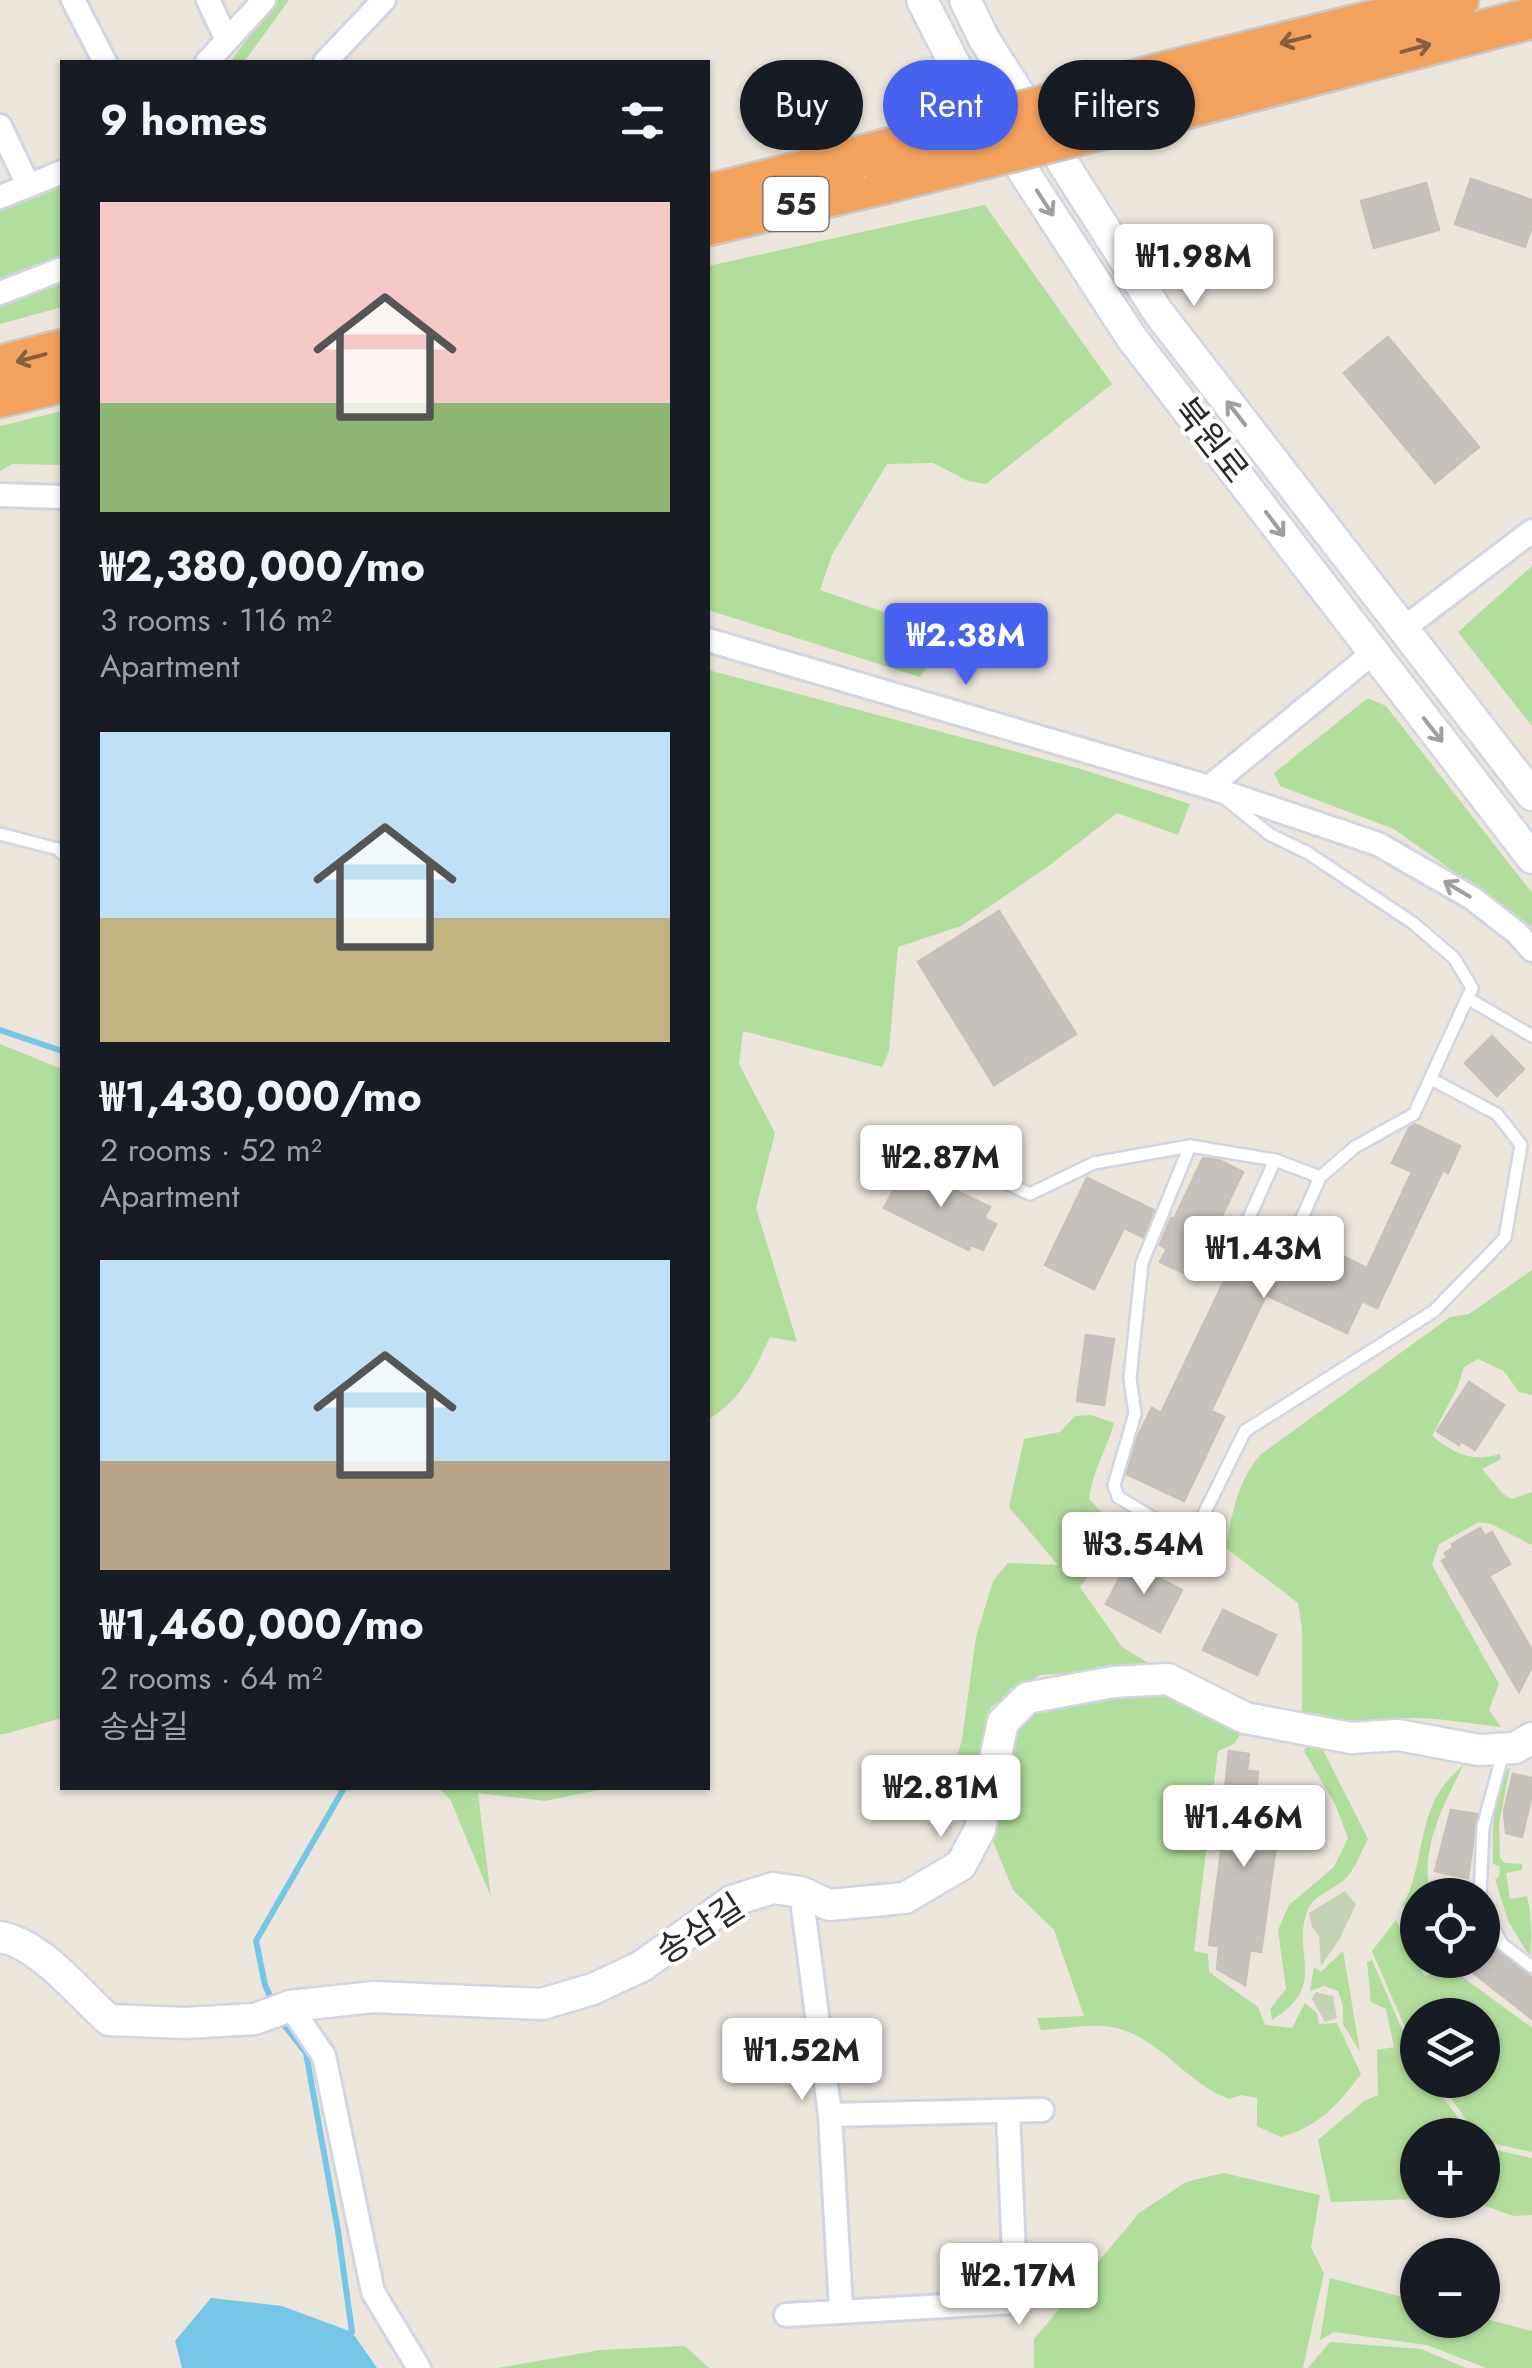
<!DOCTYPE html>
<meta charset="utf-8">
<style>
body{margin:0;font-family:Jost,"Noto Sans KR",sans-serif;background:#20242c;color:#f1f3f6;height:100vh;display:flex;flex-direction:column;font-size:38px;white-space:nowrap}
*{box-sizing:border-box;margin:0}
p{font-size:32px;color:#9ea1a6}
.icon{flex:none;width:55px;height:55px;fill:none;stroke:currentColor;stroke-width:2;stroke-linecap:round;stroke-linejoin:round}
.map{position:relative;flex:1;overflow:hidden}
.details{position:absolute;left:60px;top:60px;width:650px;height:1730px;display:flex;flex-direction:column;background:#171b24;border-radius:0px;box-shadow:0 2px 8px #0004}
.details>*{flex:none}
.banner{position:absolute;left:740px;top:60px;width:640px;height:90px;display:flex;gap:20px}
.buttons{position:absolute;left:1400px;top:1878px;display:grid;gap:20px}
.buttons a{display:grid;place-items:center;width:100px;height:100px;border-radius:50%;background:#171b24;box-shadow:0 2px 8px #0004;font-size:50px}
.price{position:absolute;translate:-50% -85px;padding:0 22px;border-radius:10px;background:#fff;color:#222;font-size:32px;line-height:65px;filter:drop-shadow(0 2px 5px #0008)}
.price::after{content:'';position:absolute;left:50%;top:60px;width:30px;height:22px;margin-left:-15px;background:inherit;clip-path:polygon(0 0,100% 0,50% 100%)}
.price.on{background:#4662ee;color:#fff}
ul{padding:0;list-style:none}
li{display:grid;align-content:center;gap:20px;height:530px;padding:0 40px}
li span{display:grid;place-items:center;height:310px;border-radius:0px;color:#555}
li>.icon{margin-inline-start:auto}
span .icon{width:180px;height:180px;fill:#fffc;stroke-width:1}
li b{font-size:42px}
h2{display:flex;justify-content:space-between;align-items:center;height:120px;padding:0 40px;font-size:42px}
.pill{padding:0 35px;border-radius:45px;background:#171b24;box-shadow:0 2px 8px #0004;font-size:35px;line-height:90px}
.pill.on{background:#4662ee;color:#fff}
.map>svg:first-child{display:block}
</style>
<div class="map">
<svg width="1532" height="2368" viewBox="0 0 1532 2368">
<rect width="100%" height="100%" fill="#ebe5dc"/>
<g fill="#b1de9c">
<polygon points="276,0 289,0 244,62 230,62"/>
<polygon points="62,184 62,307 0,324 0,211"/>
<polygon points="985,205 1112,384 986,484 968,481 933,463 887,464 832,555 820,590 950,635 920,677 708,610 708,266"/>
<polygon points="62,411 62,465 12,464 0,471 0,426"/>
<polygon points="1532,566 1532,726 1458,632"/>
<path d="M708,670l373,99 109,35 -12,31 -61,-22 -67,52 -89,61 -63,21 -9,104 -7,16 -139,-36 -4,33 36,69 -19,75 41,134 -27,-5c-15,32 -30,65 -62,82z"/>
<polygon points="1368,698 1386,706 1532,893 1532,927 1394,829 1280,786 1274,773"/>
<polygon points="0,1044 62,1069 62,1718 4,1734 0,1734"/>
<path d="M1532,1270v125l-13,-3 -15,-21 -26,-12 -14,8 -7,21 -25,48c22,17 39,27 68,18l1,5 -19,10 21,25 9,5 20,-7v53l-41,-21 -12,-2 -40,22 -7,21 67,119 -10,26 12,17c-29,-3 -59,-9 -88,-9 -37,-1 -76,10 -111,-7v-83l-4,-25 -72,-55c6,-35 11,-65 34,-93l190,-138 19,-3z"/>
<path d="M1091,1415l23,8c-7,26 -22,49 -25,76l33,34 -42,54 42,60 33,20 -115,8 -49,32 -16,98 -23,-29 10,-37 14,-102 17,-56 15,-18 50,2 -49,-58 15,-68 36,-7 15,-16z"/>
<path d="M1167,1691l76,38 -9,15 -16,7 -24,200 14,3 1,18 49,35 7,18 27,3 13,-25 12,10 2,11 18,-1 24,51c-23,31 -43,53 -80,63l-24,-11v-28l-16,-3 -12,4c-44,-16 -70,-64 -118,-72 -21,-4 -48,2 -70,3l-4,-12 47,-2 -30,-86 -41,-40 -21,-51 22,-110 21,-21z"/>
<path d="M1311,1742l11,6 46,91c-7,13 -13,31 -24,41 -11,10 -30,15 -36,29 -18,44 22,76 -36,111l-2,-11 16,-20 -8,-59 11,-25 45,-38 14,-29 -13,-34 -31,-53z"/>
<path d="M1464,1764c-19,38 -46,87 -33,131h-13l-1,8 -15,4c20,-35 16,-79 36,-113 6,-11 17,-21 26,-30z"/>
<path d="M1510,1767l-11,57 1,34 5,5 17,1v6l-16,3 4,26 17,-3c5,20 5,43 3,61l-22,-36 -13,-42 4,-2 1,-11 -7,-2c0,-26 -2,-78 17,-97z"/>
<polygon points="439,1788 608,1788 545,1801 478,1793 491,1897 451,1801"/>
<polygon points="1396,1920 1425,1976 1449,1967 1532,2028 1532,2152 1483,2141 1482,2135 1477,2135 1438,2080 1482,2080 1482,2015 1418,2015 1416,2053 1372,1951"/>
<polygon points="1343,1951 1345,1962 1360,2052 1343,2024 1343,2006 1338,1991 1324,1986 1310,1991 1314,1967 1321,1972"/>
<polygon points="1372,1960 1417,2064 1418,2080 1430,2080 1471,2135 1418,2135 1417,2199 1331,2202 1318,2140 1364,2101 1378,2095 1377,2050 1394,2047 1386,2009 1371,2002 1367,1962"/>
<polygon points="1483,2147 1532,2158 1532,2215 1513,2216 1469,2200 1482,2200"/>
<polygon points="1223,2173 1320,2195 1311,2247 1324,2273 1303,2368 1034,2368 1034,2339 1139,2213 1186,2182"/>
<polygon points="1330,2278 1417,2301 1418,2320 1483,2318 1532,2331 1532,2368 1486,2368 1427,2345 1334,2332 1320,2340"/>
<polygon points="1330,2342 1421,2349 1466,2368 1308,2368"/>
<polygon points="685,2346 709,2368 498,2368 600,2350"/>
</g>
<g fill="#c3d3b4">
<polygon points="1345,1891 1356,1904 1339,1940 1321,1966 1319,1936 1312,1927 1309,1913"/>
<polygon points="1316,1992 1333,1996 1337,2018 1325,2022 1312,1999"/>
</g>
<polygon fill="#75c6e6" points="211,2298 282,2306 352,2332 377,2368 182,2368 175,2341"/>
<g fill="none" stroke-linecap="round" stroke-linejoin="round">
<g stroke="#75c6e6" stroke-width="6">
<polyline points="0,1030 62,1051"/>
<polyline points="274,2005 265,1985 256,1941 344,1788"/>
<polyline points="281,2021 306,2053 338,2231 352,2332"/>
</g>
</g>
<g fill="#c6c1bc" stroke="#c6c0b6" stroke-width="2.5">
<polygon points="1471,179 1532,200 1532,226 1525,247 1455,224"/>
<polygon points="1426,183 1439,230 1374,248 1361,201"/>
<polygon points="1388,337 1479,447 1435,483 1344,373"/>
<polygon points="999,911 1076,1034 994,1085 918,962"/>
<polygon points="1492,1036 1524,1069 1497,1096 1465,1063"/>
<polygon points="1415,1124 1460,1146 1448,1173 1443,1170 1377,1308 1362,1301 1347,1333 1266,1295 1211,1411 1224,1417 1184,1501 1127,1474 1138,1436 1152,1408 1161,1413 1227,1275 1191,1258 1184,1273 1160,1262 1167,1249 1160,1245 1171,1218 1174,1219 1203,1158 1219,1160 1243,1172 1213,1234 1295,1274 1311,1241 1367,1268 1412,1172 1392,1163 1409,1128"/>
<polygon points="906,1166 990,1207 984,1218 996,1224 983,1250 971,1245 969,1250 884,1208"/>
<polygon points="1087,1178 1154,1210 1143,1237 1124,1228 1094,1289 1045,1265"/>
<polygon points="1086,1335 1114,1339 1104,1405 1077,1401"/>
<polygon points="1469,1382 1504,1405 1475,1450 1461,1441 1459,1445 1437,1431"/>
<polygon points="1480,1528 1485,1536 1492,1532 1510,1564 1489,1576 1532,1650 1532,1666 1519,1692 1442,1561 1447,1558 1445,1553 1453,1548 1452,1544"/>
<polygon points="1128,1562 1182,1590 1160,1632 1106,1604"/>
<polygon points="1223,1610 1276,1635 1257,1675 1203,1650"/>
<polygon points="1229,1751 1249,1754 1247,1771 1258,1772 1255,1799 1282,1803 1261,1952 1250,1950 1245,1985 1217,1969 1219,1946 1209,1945 1229,1790 1225,1789"/>
<polygon points="1513,1774 1532,1778 1532,1794 1522,1837 1506,1833 1504,1811"/>
<polygon points="1451,1810 1477,1814 1468,1878 1435,1871"/>
<polygon points="1482,1937 1532,1978 1532,2019 1457,1960 1482,1960"/>
</g>
<g fill="none" stroke-linecap="round" stroke-linejoin="round">
<g stroke="#d1d4e1" stroke-width="16">
<g id="lane">
<polyline points="1227,800 1269,834 1308,853 1413,923 1454,958 1472,988 1414,1114 1355,1147 1320,1177 1285,1257 1240,1238 1275,1160 1320,1177"/>
<polyline points="0,834 58,849 62,853"/>
<polyline points="1469,999 1532,1036"/>
<polyline points="944,1155 1030,1194 1094,1163 1190,1146"/>
<polyline points="1275,1160 1190,1146 1142,1263 1130,1378 1135,1414 1114,1485 1118,1497 1178,1533 1202,1518 1245,1431 1434,1311 1505,1238 1521,1145 1497,1114 1431,1079"/>
<polyline points="1480,1895 1483,1827 1503,1753"/>
<polyline points="1482,1908 1502,1944 1532,1967"/>
</g>
</g>
<g stroke="#d1d4e1" stroke-width="28">
<g id="street">
<polyline points="73,0 105,62"/>
<polyline points="208,0 227,40"/>
<polyline points="207,62 264,0"/>
<polyline points="325,62 384,0"/>
<polyline points="0,126 28,185"/>
<polyline points="0,197 62,172"/>
<polyline points="0,293 62,269"/>
<polyline points="0,495 62,497"/>
<polyline points="1404,628 1532,531"/>
<polyline points="708,640 1209,787 1378,844 1472,898 1517,933 1532,950"/>
<polyline points="1209,787 1374,652"/>
<polyline points="801,1892 830,2115 841,2309"/>
<polyline points="290,2006 324,2056 373,2292 419,2368"/>
<polyline points="830,2115 1042,2110"/>
<polyline points="786,2315 1016,2302 1008,2111"/>
</g>
</g>
<g stroke="#d1d4e1" stroke-width="35">
<g id="secondary">
<polyline points="922,0 957,69 1131,337 1532,858"/>
<polyline points="965,0 984,39 1158,312 1532,795"/>
<path d="M0,1937c41,7 79,57 109,83l76,3 70,-4 35,-13 84,-9 168,7 51,-15 49,-23 90,-65 41,-13 28,4 28,13 76,-7 56,-33 19,-36 23,-107 24,-24 86,-16 55,-3 77,39 106,20 47,-3 81,15 36,-2 17,-10"/>
</g>
</g>
<g stroke="#c7c7c7" stroke-width="45">
<g id="highway">
<polyline points="1162,73 1458,0"/>
<polyline points="1186,108 1532,18"/>
<polyline points="708,195 859,157"/>
<polyline points="708,225 885,183"/>
<polyline points="0,366 62,350"/>
<polyline points="0,397 62,382"/>
</g>
</g>
<use href="#lane" stroke="#fff" stroke-width="11"/>
<use href="#street" stroke="#fff" stroke-width="22"/>
<use href="#secondary" stroke="#fff" stroke-width="30"/>
<use href="#highway" stroke="#f3a25e" stroke-width="40"/>
<g stroke="#c7c7c7" stroke-width="45" stroke-linecap="butt">
<g id="highway-bridge">
<polyline points="859,157 1162,73"/>
<polyline points="885,183 1186,108"/>
</g>
</g>
<use href="#highway-bridge" stroke="#f3a25e" stroke-width="40"/>
</g>
<defs><path id="oneway-shaft" d="M-6 0H5M1.5-3L5.5 0L1.5 3" fill="none" stroke-width="1.6" stroke-linecap="round" stroke-linejoin="round" transform="scale(2.5)"/></defs>
<g stroke="#845f41">
<use href="#oneway-shaft" transform="translate(1295 40) rotate(166)"/>
<use href="#oneway-shaft" transform="translate(1416 48) rotate(-15)"/>
<use href="#oneway-shaft" transform="translate(31 358) rotate(165)"/>
</g>
<g stroke="#9f9f9f">
<use href="#oneway-shaft" transform="translate(1045 203) rotate(57)"/>
<use href="#oneway-shaft" transform="translate(1236 413) rotate(-128)"/>
<use href="#oneway-shaft" transform="translate(1275 524) rotate(53)"/>
<use href="#oneway-shaft" transform="translate(1433 730) rotate(52)"/>
<use href="#oneway-shaft" transform="translate(1457 889) rotate(-149)"/>
</g>
<g text-anchor="middle" dominant-baseline="central" stroke-width="8" stroke-linejoin="round" paint-order="stroke">
<rect fill="#fff" stroke="#696969" stroke-width="2.5" x="763.5" y="177" width="65" height="54" rx="8"/>
<g font-size="32" font-weight="bold" fill="#292929">
<text x="796" y="204">55</text>
</g>
<g font-size="35" fill="#292929" stroke="#fff">
<text transform="translate(1211 440) rotate(52)">북원로</text>
<text transform="translate(700 1929) rotate(-33)">송삼길</text>
</g>
</g>
</svg>
<div class="buttons">
<a><svg class="icon" aria-label="locate" viewBox="0 0 24 24"><circle cx="12" cy="12" r="6"/><path d="M12 2v4M12 18v4M2 12h4M18 12h4"/></svg></a>
<a><svg class="icon" aria-label="layers" viewBox="0 0 24 24"><path d="M12 4l9 5-9 5-9-5zM3 14l9 5 9-5"/></svg></a>
<a>+</a>
<a>−</a>
</div>
<b class="price" style="left:1194px;top:309px">₩1.98M</b>
<b class="price on" style="left:966px;top:688px">₩2.38M</b>
<b class="price" style="left:941px;top:1210px">₩2.87M</b>
<b class="price" style="left:1264px;top:1301px">₩1.43M</b>
<b class="price" style="left:1144px;top:1597px">₩3.54M</b>
<b class="price" style="left:941px;top:1840px">₩2.81M</b>
<b class="price" style="left:1244px;top:1870px">₩1.46M</b>
<b class="price" style="left:802px;top:2103px">₩1.52M</b>
<b class="price" style="left:1019px;top:2328px">₩2.17M</b>
<div class="banner">
<a class="pill">Buy</a>
<a class="pill on">Rent</a>
<a class="pill">Filters</a>
</div>
<section class="details">
<h2>9 homes<svg class="icon" aria-label="filters" viewBox="0 0 24 24"><path d="M4 7h16M4 17h16"/><circle cx="9" cy="7" r="2"/><circle cx="15" cy="17" r="2"/></svg></h2>
<ul>
<li><span style="background:linear-gradient(#f6c9c9 65%,#8fb573 0)"><svg class="icon" aria-label="home" viewBox="0 0 24 24"><path d="M3 11l9-7 9 7M6 9v11h12V9"/></svg></span><div><b>₩2,380,000/mo</b><p>3 rooms · 116 m²</p><p>Apartment</p></div></li>
<li><span style="background:linear-gradient(#bfe0f5 60%,#c2b280 0)"><svg class="icon" aria-label="home" viewBox="0 0 24 24"><path d="M3 11l9-7 9 7M6 9v11h12V9"/></svg></span><div><b>₩1,430,000/mo</b><p>2 rooms · 52 m²</p><p>Apartment</p></div></li>
<li><span style="background:linear-gradient(#bfe0f5 65%,#b9a48a 0)"><svg class="icon" aria-label="home" viewBox="0 0 24 24"><path d="M3 11l9-7 9 7M6 9v11h12V9"/></svg></span><div><b>₩1,460,000/mo</b><p>2 rooms · 64 m²</p><p>송삼길</p></div></li>
</ul>
</section>
</div>
